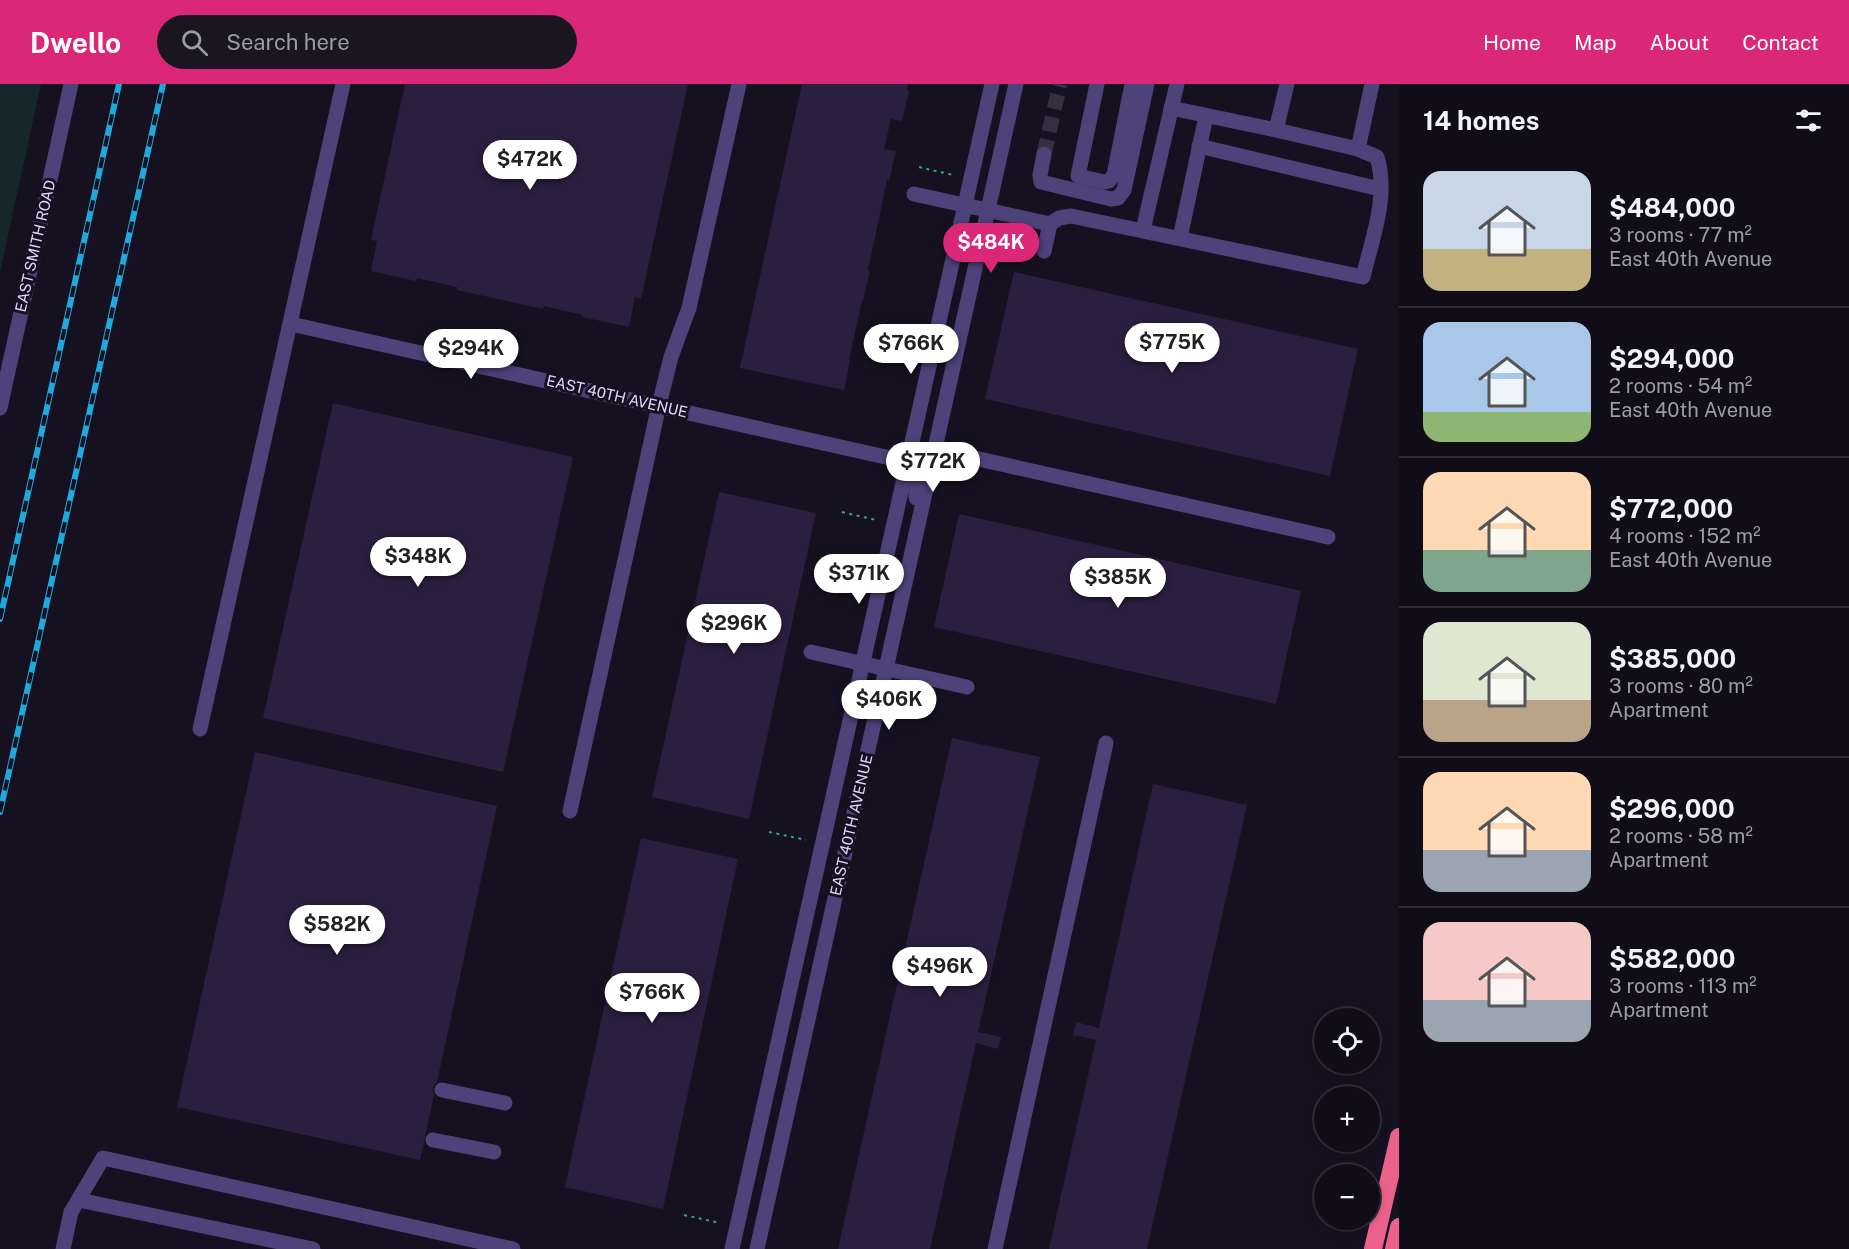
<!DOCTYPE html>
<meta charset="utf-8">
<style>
body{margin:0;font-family:"Public Sans",sans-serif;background:#191622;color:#f1f3f6;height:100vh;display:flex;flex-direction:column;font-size:22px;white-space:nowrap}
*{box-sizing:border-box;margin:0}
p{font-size:20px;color:#9c9ca2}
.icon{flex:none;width:33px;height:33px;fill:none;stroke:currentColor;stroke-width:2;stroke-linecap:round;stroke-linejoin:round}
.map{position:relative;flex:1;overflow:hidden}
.panel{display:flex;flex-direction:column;background:#100d19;width:450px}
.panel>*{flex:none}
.tools{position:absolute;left:1314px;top:924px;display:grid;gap:12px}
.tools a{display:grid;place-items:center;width:66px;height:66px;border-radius:50%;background:#100d19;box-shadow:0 3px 9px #0003,0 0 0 2px #302d38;font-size:30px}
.price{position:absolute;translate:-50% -51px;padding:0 14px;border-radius:21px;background:#fff;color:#222;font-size:20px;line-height:39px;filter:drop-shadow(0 2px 3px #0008)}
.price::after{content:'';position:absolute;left:50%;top:36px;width:18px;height:14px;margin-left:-9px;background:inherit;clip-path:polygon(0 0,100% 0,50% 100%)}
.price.selected{background:#db2777;color:#fff}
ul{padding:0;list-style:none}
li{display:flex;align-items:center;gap:18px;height:150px;padding:0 24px}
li+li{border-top:2px solid #302d38}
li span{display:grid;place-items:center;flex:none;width:168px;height:120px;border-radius:18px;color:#555}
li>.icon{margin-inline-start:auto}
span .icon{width:72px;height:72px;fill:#fffc;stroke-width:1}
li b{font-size:26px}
h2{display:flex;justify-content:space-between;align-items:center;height:72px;padding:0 24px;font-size:26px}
header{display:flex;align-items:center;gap:36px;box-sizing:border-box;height:84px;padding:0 30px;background:#db2777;color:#fff}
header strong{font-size:28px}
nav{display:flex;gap:33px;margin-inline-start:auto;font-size:21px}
.search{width:420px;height:54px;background:#191622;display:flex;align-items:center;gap:15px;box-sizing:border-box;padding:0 21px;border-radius:33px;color:#9c9ca2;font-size:22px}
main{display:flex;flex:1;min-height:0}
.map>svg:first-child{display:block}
</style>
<header>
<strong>Dwello</strong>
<div class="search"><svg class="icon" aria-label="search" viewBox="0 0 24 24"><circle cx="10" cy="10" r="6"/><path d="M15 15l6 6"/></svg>Search here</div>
<nav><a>Home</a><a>Map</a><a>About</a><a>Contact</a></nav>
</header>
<main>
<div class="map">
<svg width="1399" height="1165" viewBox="0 0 1399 1165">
<rect width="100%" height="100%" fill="#161121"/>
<polygon fill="#15272a" points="0,0 41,0 0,188"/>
<g fill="#2b1f40">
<polygon points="405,0 688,0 641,215 635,213 629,243 582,233 583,231 544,222 543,225 457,206 457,203 417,194 416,197 371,187 377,157 371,156"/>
<polygon points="802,0 908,0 907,6 909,7 902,37 891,35 884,65 896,67 889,97 887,96 868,186 870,187 863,216 862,216 849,276 850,276 844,306 740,284"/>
<polygon points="1014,188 1358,265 1330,392 985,315"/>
<polygon points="333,319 573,373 503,688 263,634"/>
<polygon points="719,408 816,429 749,735 652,713"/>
<polygon points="959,430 1301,507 1276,620 934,543"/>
<polygon points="952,654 1040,673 978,948 1001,953 998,965 976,959 930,1165 838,1165"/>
<polygon points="255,668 497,722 437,998 433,1003 434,1011 420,1076 177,1023"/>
<polygon points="1153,700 1247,721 1147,1165 1049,1165 1096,956 1073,951 1076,938 1099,944"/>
<polygon points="641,754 738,775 663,1125 565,1103"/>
</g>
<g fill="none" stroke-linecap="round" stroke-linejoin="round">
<polyline stroke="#342f42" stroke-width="15" stroke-dasharray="15 8" stroke-linecap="butt" points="1044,70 1060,0"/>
<g stroke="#3e9aa6" stroke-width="2" stroke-dasharray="3 4.5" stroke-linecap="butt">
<polyline points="919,83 953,91"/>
<polyline points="842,428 876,436"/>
<polyline points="769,748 806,756"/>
<polyline points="684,1131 720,1139"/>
</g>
<g stroke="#4e427a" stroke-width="15">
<polyline points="1097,0 1078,92 1104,98 1109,97 1114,91 1132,0"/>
<polyline points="1171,24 1276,46 1287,0"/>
<polyline points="1276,46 1358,65 1372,0"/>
<polyline points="1199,62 1380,105"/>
<polyline points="1044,70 1040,91 1041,98 1111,115 1118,114 1124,106 1147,0"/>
<path d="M914,110l136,30 9,-6 12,-2 292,61c9,-38 26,-81 14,-120l-19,-8"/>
<polyline points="1143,146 1177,0"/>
<polyline points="1180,154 1206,32"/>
<polyline points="1044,167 1050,140"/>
<polyline points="291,240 908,378 915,388 916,414"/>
<polyline points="0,324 71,0"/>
<polyline points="934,365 1328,453"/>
<polyline points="811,568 967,603"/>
<polyline points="200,645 343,0"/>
<polyline points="570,727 659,321 671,273 689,224 739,0"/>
<polyline points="442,1006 505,1019"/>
<polyline points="433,1056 494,1068"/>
<polyline points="79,1116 313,1165"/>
<polyline points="63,1165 71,1128 103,1074 513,1165"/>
<polyline points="732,1165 992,0"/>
<polyline points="757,1165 1016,0"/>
<polyline points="995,1165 1106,659"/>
</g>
<g stroke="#ea618b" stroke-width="18">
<polyline points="1373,1165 1399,1053"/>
<polyline points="1394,1165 1399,1143"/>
</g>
<g stroke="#1eaade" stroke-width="6">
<g id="rail">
<polyline points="0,535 119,0"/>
<polyline points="0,728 163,0"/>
</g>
</g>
<use href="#rail" stroke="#161121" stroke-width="4" stroke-dasharray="11" stroke-linecap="butt"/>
</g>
<g text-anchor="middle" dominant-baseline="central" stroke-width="6" stroke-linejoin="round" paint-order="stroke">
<g font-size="15" fill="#e0d6fa" stroke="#161121">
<text transform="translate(35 162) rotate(-77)">EAST SMITH ROAD</text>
<text transform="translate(617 312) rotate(13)">EAST 40TH AVENUE</text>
<text transform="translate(851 741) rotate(-77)">EAST 40TH AVENUE</text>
</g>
</g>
</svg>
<div class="tools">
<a><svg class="icon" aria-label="locate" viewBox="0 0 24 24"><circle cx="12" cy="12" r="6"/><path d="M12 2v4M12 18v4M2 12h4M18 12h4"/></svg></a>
<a>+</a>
<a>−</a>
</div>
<b class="price" style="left:530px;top:107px">$472K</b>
<b class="price selected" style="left:991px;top:190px">$484K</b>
<b class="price" style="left:1172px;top:290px">$775K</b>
<b class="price" style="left:911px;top:291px">$766K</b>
<b class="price" style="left:471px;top:296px">$294K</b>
<b class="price" style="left:933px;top:409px">$772K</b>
<b class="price" style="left:418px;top:504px">$348K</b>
<b class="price" style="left:859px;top:521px">$371K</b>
<b class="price" style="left:1118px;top:525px">$385K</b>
<b class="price" style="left:734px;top:571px">$296K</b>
<b class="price" style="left:889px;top:647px">$406K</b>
<b class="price" style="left:337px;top:872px">$582K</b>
<b class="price" style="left:940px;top:914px">$496K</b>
<b class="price" style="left:652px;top:940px">$766K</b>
</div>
<section class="panel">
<h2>14 homes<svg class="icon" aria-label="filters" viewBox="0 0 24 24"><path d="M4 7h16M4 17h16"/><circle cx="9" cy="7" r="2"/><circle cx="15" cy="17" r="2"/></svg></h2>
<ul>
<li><span style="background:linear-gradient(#c9d6e8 65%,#c2b280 0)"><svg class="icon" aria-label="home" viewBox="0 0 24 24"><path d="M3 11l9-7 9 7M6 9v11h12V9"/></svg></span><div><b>$484,000</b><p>3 rooms · 77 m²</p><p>East 40th Avenue</p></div></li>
<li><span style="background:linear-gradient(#a9c7e8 75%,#8fb573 0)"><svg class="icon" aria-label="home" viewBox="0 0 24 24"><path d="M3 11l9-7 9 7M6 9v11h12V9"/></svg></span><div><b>$294,000</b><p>2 rooms · 54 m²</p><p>East 40th Avenue</p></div></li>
<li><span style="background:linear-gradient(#ffd9b3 65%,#7fa58c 0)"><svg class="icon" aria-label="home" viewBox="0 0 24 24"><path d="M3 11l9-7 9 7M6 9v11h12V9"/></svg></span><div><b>$772,000</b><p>4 rooms · 152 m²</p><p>East 40th Avenue</p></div></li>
<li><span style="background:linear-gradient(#dfe7d0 65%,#b9a48a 0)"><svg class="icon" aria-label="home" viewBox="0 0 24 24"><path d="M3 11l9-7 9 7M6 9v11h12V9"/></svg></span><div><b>$385,000</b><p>3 rooms · 80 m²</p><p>Apartment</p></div></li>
<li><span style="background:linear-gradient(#ffd9b3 65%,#9aa5b1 0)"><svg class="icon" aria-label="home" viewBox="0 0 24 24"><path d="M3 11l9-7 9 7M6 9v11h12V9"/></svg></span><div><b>$296,000</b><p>2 rooms · 58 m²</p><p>Apartment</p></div></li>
<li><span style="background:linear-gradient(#f6c9c9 65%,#9aa5b1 0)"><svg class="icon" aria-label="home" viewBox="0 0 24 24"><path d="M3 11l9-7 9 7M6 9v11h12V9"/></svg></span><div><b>$582,000</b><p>3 rooms · 113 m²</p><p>Apartment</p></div></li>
</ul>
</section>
</main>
